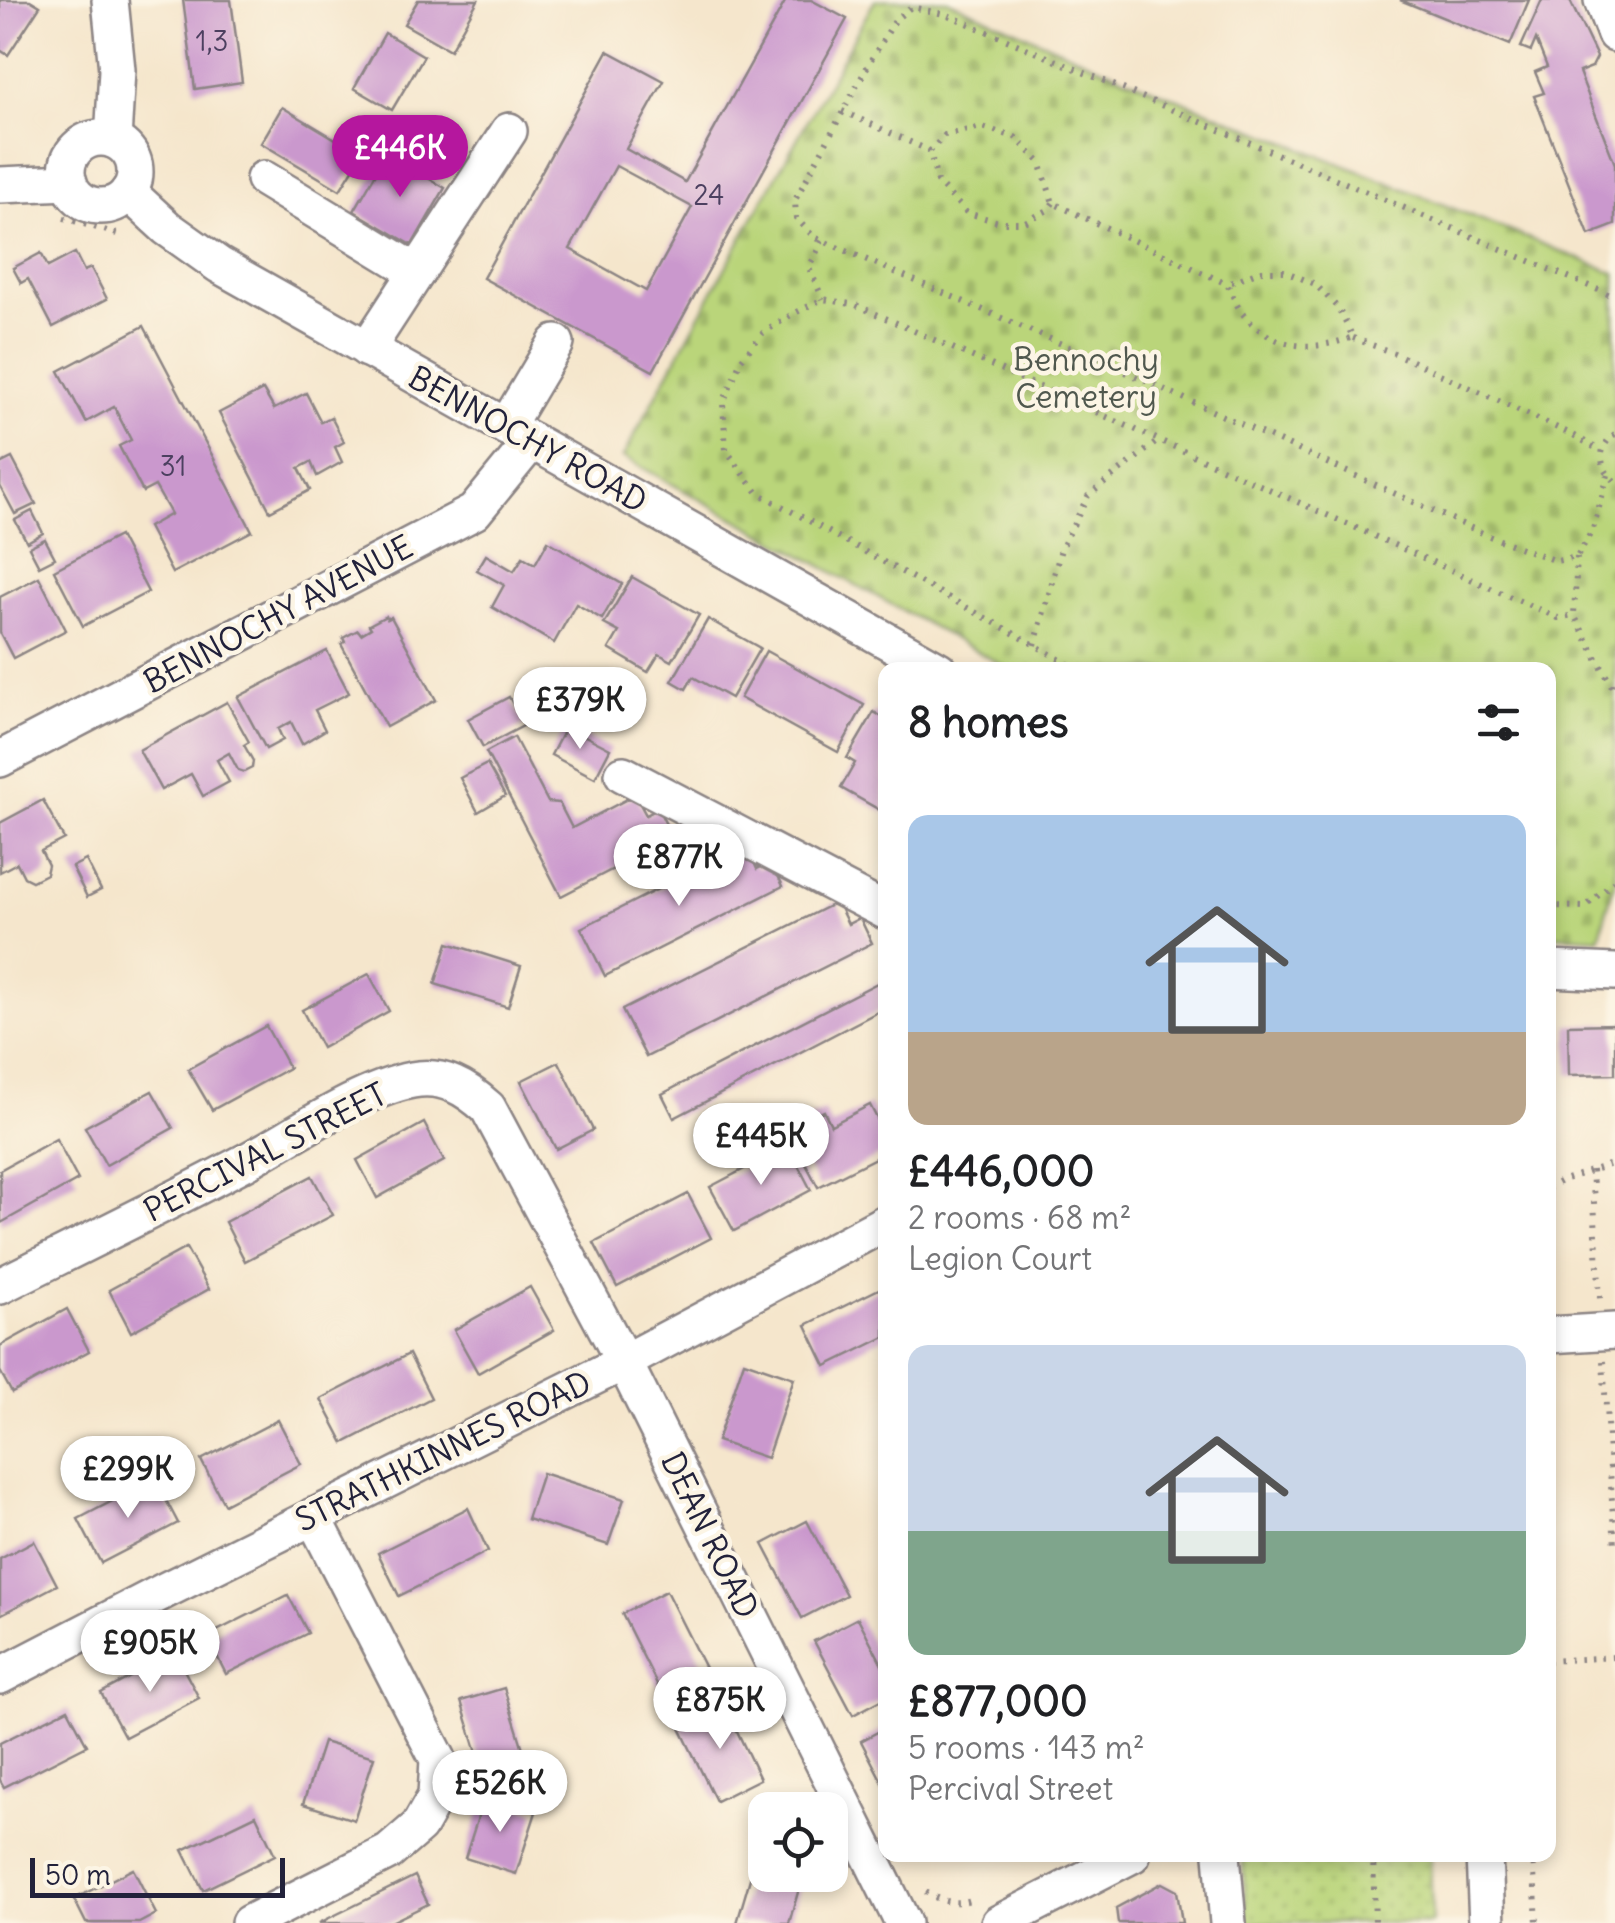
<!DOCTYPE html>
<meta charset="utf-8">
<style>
body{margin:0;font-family:Delius,sans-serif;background:#f2f2f2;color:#202124;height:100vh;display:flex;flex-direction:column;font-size:38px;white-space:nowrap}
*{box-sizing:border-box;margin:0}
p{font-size:32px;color:#757577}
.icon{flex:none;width:55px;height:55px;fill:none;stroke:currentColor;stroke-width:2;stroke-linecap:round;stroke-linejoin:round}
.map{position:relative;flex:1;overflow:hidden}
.sheet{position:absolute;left:878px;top:662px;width:678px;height:1200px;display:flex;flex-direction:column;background:#fff;border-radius:20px;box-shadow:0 5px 15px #0003}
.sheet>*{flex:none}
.tools{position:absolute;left:748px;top:1792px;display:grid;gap:20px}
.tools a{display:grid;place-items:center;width:100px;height:100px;border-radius:20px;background:#fff;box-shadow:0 5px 15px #0003;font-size:50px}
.scale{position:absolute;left:30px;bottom:25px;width:255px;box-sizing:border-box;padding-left:10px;border:5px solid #22223b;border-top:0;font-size:28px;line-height:35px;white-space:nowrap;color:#22223b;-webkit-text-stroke:8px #fcf5e5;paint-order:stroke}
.price{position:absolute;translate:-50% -85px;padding:0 22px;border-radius:35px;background:#fff;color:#222;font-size:32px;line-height:65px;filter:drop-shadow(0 2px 5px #0008)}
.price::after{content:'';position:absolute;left:50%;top:60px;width:30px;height:22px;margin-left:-15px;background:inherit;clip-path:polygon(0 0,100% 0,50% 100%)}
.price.current{background:#b5179e;color:#fff}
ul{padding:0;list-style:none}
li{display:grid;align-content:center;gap:20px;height:530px;padding:0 30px}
li span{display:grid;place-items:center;height:310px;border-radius:20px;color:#555}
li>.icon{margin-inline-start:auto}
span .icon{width:180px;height:180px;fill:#fffc;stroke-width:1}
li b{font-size:42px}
h2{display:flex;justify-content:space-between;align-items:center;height:120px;padding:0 30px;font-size:42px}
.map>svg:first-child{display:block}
</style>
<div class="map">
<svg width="1615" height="1923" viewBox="0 0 1615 1923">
<defs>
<pattern id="grass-dots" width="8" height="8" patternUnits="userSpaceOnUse" patternTransform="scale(2.5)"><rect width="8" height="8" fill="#bad57a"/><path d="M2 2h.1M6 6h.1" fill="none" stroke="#a0b76a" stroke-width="1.8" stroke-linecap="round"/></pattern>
<pattern id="cemetery-stones" width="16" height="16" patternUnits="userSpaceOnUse" patternTransform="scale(2.5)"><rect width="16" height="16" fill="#bad57a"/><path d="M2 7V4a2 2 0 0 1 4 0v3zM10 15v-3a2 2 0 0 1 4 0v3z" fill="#a0b76a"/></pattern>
</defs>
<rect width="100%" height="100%" fill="#fcf5e5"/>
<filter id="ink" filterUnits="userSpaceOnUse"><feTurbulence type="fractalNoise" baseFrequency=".01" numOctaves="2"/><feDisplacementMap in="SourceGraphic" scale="20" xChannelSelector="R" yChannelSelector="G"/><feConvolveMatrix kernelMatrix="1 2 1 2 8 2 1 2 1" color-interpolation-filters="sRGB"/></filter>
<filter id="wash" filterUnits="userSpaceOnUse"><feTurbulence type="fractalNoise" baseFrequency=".0048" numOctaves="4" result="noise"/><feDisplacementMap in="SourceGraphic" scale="40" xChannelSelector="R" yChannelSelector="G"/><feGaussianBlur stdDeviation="2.25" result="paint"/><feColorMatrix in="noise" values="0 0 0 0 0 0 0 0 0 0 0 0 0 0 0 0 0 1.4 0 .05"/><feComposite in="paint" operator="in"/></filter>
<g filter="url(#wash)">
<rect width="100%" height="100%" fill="#f5e6cc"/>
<polygon fill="url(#grass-dots)" stroke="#6e7c5a" stroke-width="2.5" points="1242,1855 1430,1855 1432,1923 1247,1923"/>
<polygon fill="url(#cemetery-stones)" stroke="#6e7c5a" stroke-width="2.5" points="875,0 947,0 1128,79 1615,273 1615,880 1599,938 1548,935 1548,670 1011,670 623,457 740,241"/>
<g id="blocks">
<g fill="#ca98cd" fill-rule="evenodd">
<polygon points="0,0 30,0 40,6 8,55 0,50"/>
<polygon points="183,0 231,0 242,82 195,89"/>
<polygon points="418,0 478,0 450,50 404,24"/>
<path d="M786,0h25l36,19 -194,352 -170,-93 125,-227 56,30 -38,68 59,33zM616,166l76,41 -46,84 -76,-42z"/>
<polygon points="1400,0 1529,0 1510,45"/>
<polygon points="1542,0 1570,1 1597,57 1592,67 1579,72 1615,164 1615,225 1589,235 1534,96 1544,93 1535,72 1547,67 1536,39 1531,51 1521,47"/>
<polygon points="385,33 424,56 392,110 354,88"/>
<polygon points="282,107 362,155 340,190 261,143"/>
<polygon points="387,154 445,188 412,245 354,211"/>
<polygon points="41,253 48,267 75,253 84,271 91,268 107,299 53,327 28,279 21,283 13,268"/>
<polygon points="144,326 252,531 172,573 148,527 171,514 155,486 143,492 119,446 131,440 114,407 86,422 59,371"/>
<polygon points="263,390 274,409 306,393 321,422 331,417 344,442 335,447 342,462 317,476 311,462 299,468 310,490 270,511 219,413"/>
<polygon points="12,458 36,504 15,514 0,486 0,464"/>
<polygon points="32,511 43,533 27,542 15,520"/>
<polygon points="119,536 148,592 83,626 54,570"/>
<polygon points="45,539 55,558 39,566 29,547"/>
<polygon points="548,541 622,584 602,619 576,604 554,643 492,607 504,585 477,570 486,555 514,571 523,557 535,564"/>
<polygon points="39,577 66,630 13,658 0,633 0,597"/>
<polygon points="632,577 699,615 672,661 659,654 648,672 609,649 619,632 604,624"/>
<polygon points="386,616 387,619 391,617 436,700 386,727 341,644 345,642 343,638 358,630 361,634 371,628 369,625"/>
<polygon points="708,619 760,648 731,698 693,677 686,689 672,681"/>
<polygon points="327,651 349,693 315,710 325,730 302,744 291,722 278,729 283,740 266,749 238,697"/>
<polygon points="766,651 864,705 838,752 740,698"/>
<polygon points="509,697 525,725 483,747 468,719"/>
<polygon points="227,702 249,742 244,745 253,761 252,768 244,772 238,770 229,753 217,760 229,782 203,796 191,774 161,790 139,750"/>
<polygon points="874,712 885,719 885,813 841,788 855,763 847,758"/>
<polygon points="566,726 610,749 595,778 551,755"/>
<polygon points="514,737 548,802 559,803 572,828 635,795 646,815 658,809 673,838 561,896 486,752"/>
<polygon points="487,764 505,796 478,812 460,778"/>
<polygon points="43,800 64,839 41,851 48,865 46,874 32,881 24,877 17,863 0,872 0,823"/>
<polygon points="746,845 757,869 771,862 783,886 605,976 581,928"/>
<polygon points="86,860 101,890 87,897 72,867"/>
<polygon points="837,902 848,924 860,918 872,943 646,1057 622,1010"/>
<polygon points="448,943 521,966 508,1007 435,984"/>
<polygon points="369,974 389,1011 322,1048 302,1010"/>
<polygon points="885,979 885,1008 674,1118 662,1094"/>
<polygon points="1615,1024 1615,1074 1569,1075 1568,1025"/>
<polygon points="266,1026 289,1068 212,1110 188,1069"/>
<polygon points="559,1062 593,1130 556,1149 521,1081"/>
<polygon points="152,1091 173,1128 106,1165 85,1127"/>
<polygon points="870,1105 885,1134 885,1153 818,1187 795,1143 799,1141 792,1127 824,1111 831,1125"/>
<polygon points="424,1123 444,1161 377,1198 357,1160"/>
<polygon points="56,1139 78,1180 1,1223 0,1170"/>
<polygon points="788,1146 811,1190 734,1231 710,1187"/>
<polygon points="312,1176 333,1215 245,1261 225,1222"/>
<polygon points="688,1194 711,1238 617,1287 594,1243"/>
<polygon points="186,1248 209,1289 131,1332 109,1290"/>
<polygon points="885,1286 885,1337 826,1366 806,1325"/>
<polygon points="530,1287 554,1330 478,1373 454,1330"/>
<polygon points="67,1309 89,1351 12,1393 0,1371 0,1346"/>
<polygon points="409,1354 431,1398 344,1443 321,1399"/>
<polygon points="744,1361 794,1378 767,1458 717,1441"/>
<polygon points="278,1420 301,1464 224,1504 201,1460"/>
<polygon points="542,1473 624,1499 608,1545 527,1519"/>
<polygon points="155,1479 178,1523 101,1563 78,1519"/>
<polygon points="468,1508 488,1551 399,1596 378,1553"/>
<polygon points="807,1521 846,1595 802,1618 763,1544"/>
<polygon points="34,1541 57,1585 0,1615 0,1559"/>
<polygon points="666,1591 710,1678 665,1700 622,1614"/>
<polygon points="288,1595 308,1633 226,1674 207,1636"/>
<polygon points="858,1618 885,1670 885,1698 853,1715 814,1641"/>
<polygon points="175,1653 199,1698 125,1737 101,1693"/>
<polygon points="504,1688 527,1762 484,1775 461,1701"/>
<polygon points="724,1704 760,1779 716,1801 679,1726"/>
<polygon points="68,1709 87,1745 4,1787 0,1780 0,1743"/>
<polygon points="885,1728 885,1787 861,1741"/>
<polygon points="323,1742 374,1757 354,1820 303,1804"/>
<polygon points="485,1795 536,1812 516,1874 465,1858"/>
<polygon points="256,1815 275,1855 203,1890 183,1850"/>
<polygon points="756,1858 765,1861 765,1875 803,1875 789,1923 737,1923"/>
<polygon points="133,1869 156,1914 139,1923 86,1923 74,1899"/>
<polygon points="415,1876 428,1904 389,1923 319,1923"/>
<polygon points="1162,1883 1177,1891 1182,1923 1118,1923 1116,1908"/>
</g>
</g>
</g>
<g filter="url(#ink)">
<use href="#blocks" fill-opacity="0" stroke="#8c8484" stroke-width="2.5"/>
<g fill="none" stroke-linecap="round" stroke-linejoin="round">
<g stroke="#8c8484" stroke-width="40">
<g id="minor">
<polyline points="110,0 117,70 113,140"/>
<polyline points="1602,0 1615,34"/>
<circle cx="101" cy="172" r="34"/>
<polyline points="264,179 417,272"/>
<polyline points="0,185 69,182"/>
<polyline points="128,192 167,228 219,265 939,670"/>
<polyline points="367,349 509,131"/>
<polyline points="506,427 556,343"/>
<polyline points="0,759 474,512 532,441"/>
<polyline points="623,774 885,911"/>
<polyline points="1548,969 1615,972"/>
<path d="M0,1286c82,-41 166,-82 247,-125 48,-26 113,-71 165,-81 31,-6 54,8 76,28l136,254 279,561"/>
<polyline points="1548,1335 1615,1331"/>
<polyline points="0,1676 164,1591 624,1362 885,1223"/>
<polyline points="1222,1855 1228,1923"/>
<polyline points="1484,1855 1487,1923"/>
<polyline points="249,1923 389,1852 419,1826 436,1796 438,1759 313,1516"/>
<polyline points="999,1923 1132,1855"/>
</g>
</g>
<g stroke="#8c8484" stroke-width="6" stroke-dasharray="2.5 8" stroke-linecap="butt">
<polyline points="842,111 930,151"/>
<path d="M1053,203l-5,7 -23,12h-26l-32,-9 -30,-31 -7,-31 15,-16 37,-8 33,10 25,25 13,41 174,81c5,9 9,21 15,29 31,37 69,39 111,24l-15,-29 -23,-24 -31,-13h-25l-32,13"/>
<polyline points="64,218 124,236"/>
<polyline points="822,241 809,268 823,299"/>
<polyline points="1353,338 1394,353 1573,435 1601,451"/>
<path d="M1615,434c-18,13 -17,33 0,47"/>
<polyline points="1608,475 1593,529 1577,557 1556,561 1489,536 1099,360 814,237 796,218 795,200 872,58 896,19 911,7 948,15 1615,297"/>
<polyline points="1577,557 1574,615 1615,692"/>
<polyline points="1035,645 1061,549 1088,496 1158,441"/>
<polyline points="1078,670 1035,645 758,493 726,450 723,403 741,360 763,333 791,315 823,299 856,305 1558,618 1574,615"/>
<polyline points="1548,906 1585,907 1615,881"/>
<polyline points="1592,1170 1600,1299"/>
<polyline points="1548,1188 1563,1180 1615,1163"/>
<polyline points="1603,1361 1615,1547"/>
<polyline points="1548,1661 1615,1657"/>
<polyline points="1373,1855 1375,1923"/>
<polyline points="1533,1855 1537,1923"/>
<path d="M926,1892c15,10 32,14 49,6"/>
</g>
<use href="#minor" stroke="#fff" stroke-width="35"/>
</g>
</g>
<g text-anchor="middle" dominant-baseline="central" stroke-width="9" stroke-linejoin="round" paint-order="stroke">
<g font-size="28" fill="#4c4060">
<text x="212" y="41">1,3</text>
<text x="709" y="195">24</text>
<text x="173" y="466">31</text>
</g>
<g font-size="32" fill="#50584e" stroke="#fcf5e5">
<text x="1086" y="359">Bennochy<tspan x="1086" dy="37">Cemetery</tspan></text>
</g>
<g font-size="32" fill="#22223b" stroke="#fcf5e5">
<text transform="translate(528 439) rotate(29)">BENNOCHY ROAD</text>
<text transform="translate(278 614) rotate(-28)">BENNOCHY AVENUE</text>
<text transform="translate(265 1152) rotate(-27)">PERCIVAL STREET</text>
<text transform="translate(443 1451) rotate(-26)">STRATHKINNES ROAD</text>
<text transform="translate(710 1535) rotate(64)">DEAN ROAD</text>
</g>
</g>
</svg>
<div class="tools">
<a><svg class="icon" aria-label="locate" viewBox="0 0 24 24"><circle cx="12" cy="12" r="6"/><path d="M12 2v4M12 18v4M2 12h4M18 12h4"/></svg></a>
</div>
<div class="scale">50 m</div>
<b class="price current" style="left:400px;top:200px">£446K</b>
<b class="price" style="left:580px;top:752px">£379K</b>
<b class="price" style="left:679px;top:909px">£877K</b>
<b class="price" style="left:761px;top:1188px">£445K</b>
<b class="price" style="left:128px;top:1521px">£299K</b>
<b class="price" style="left:150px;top:1695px">£905K</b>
<b class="price" style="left:720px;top:1752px">£875K</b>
<b class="price" style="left:500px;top:1835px">£526K</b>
<section class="sheet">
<h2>8 homes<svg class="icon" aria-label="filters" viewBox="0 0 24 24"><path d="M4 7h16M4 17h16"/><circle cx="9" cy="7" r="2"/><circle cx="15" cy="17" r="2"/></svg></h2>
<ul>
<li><span style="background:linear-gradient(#a9c7e8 70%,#b9a48a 0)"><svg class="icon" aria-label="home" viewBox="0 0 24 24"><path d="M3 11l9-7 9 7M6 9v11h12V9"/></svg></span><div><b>£446,000</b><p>2 rooms · 68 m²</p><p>Legion Court</p></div></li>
<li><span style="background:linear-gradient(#c9d6e8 60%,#7fa58c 0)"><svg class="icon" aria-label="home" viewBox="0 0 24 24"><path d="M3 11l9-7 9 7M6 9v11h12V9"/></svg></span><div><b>£877,000</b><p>5 rooms · 143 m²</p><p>Percival Street</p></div></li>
</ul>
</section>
</div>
